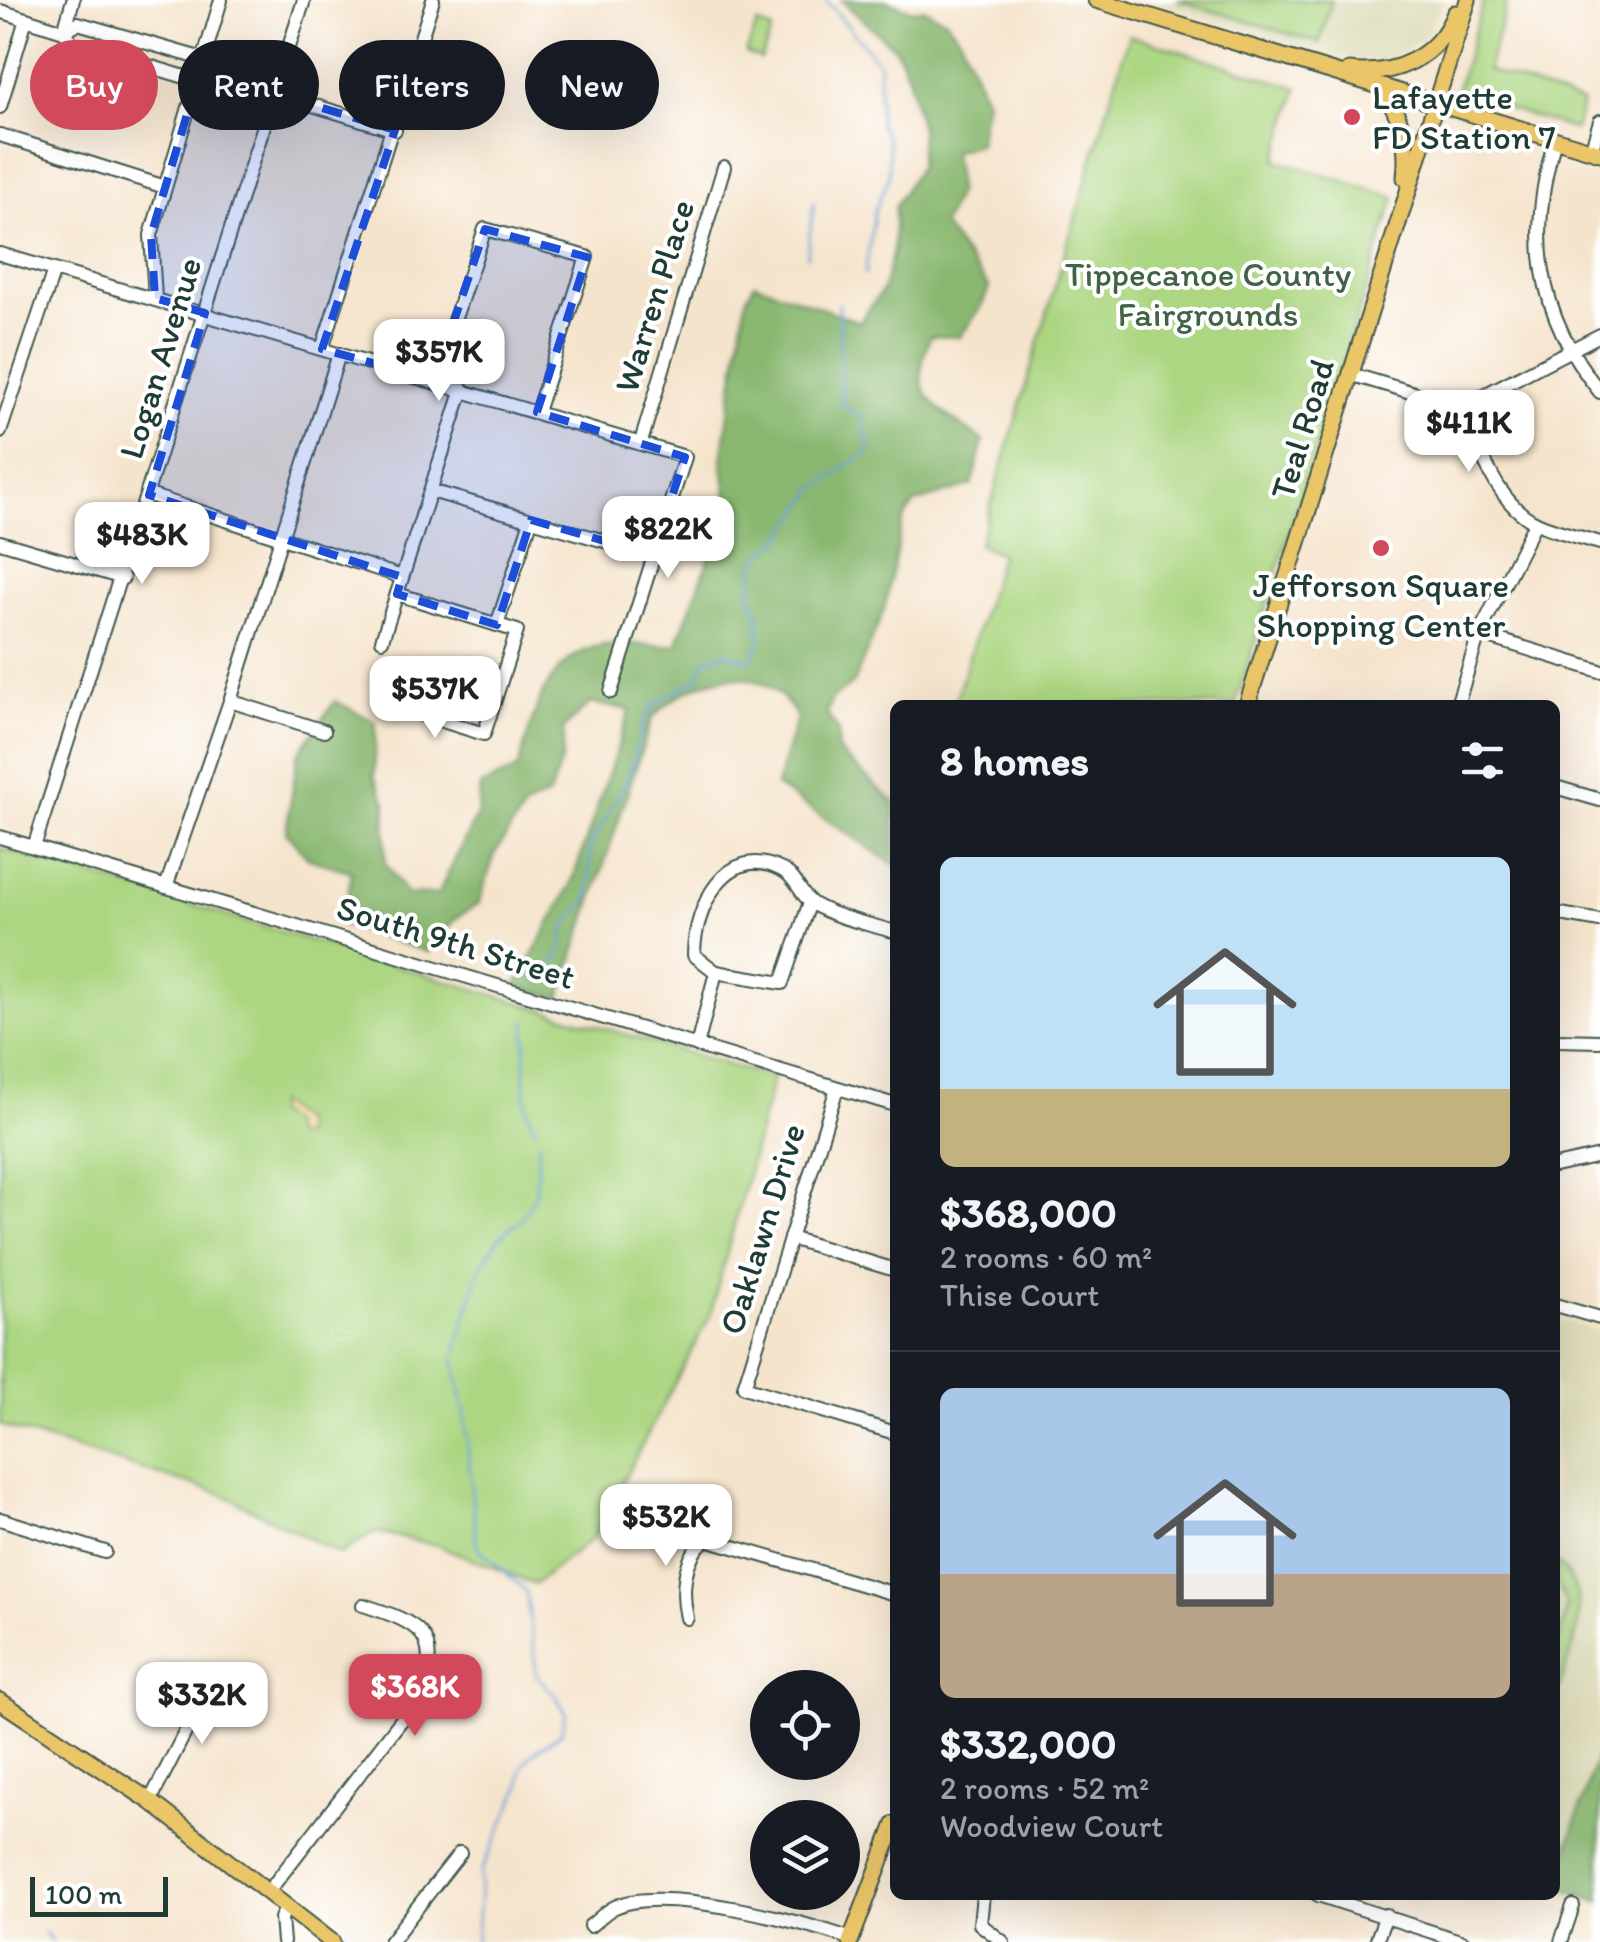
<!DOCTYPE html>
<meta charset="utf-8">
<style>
body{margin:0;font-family:Itim,sans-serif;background:#20242c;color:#f1f3f6;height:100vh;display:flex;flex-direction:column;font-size:38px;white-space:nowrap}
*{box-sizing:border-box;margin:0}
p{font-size:32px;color:#9ea1a6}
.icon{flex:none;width:55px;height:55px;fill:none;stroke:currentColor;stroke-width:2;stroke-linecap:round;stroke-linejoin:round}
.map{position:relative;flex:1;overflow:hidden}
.details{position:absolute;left:890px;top:700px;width:670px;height:1200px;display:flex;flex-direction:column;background:#171b24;border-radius:15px;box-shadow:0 10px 40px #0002}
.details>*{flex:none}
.guide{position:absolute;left:30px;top:40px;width:710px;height:90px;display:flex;gap:20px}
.buttons{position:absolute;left:750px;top:1670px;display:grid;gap:20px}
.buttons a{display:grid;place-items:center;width:110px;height:110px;border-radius:50%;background:#171b24;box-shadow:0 10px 40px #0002;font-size:50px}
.scale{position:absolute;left:30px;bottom:25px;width:138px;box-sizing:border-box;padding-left:10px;border:5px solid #1f3d34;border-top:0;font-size:28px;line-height:35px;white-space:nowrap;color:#1f3d34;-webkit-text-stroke:8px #fff;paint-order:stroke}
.price{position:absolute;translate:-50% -85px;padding:0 22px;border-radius:20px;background:#fff;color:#222;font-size:32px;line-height:65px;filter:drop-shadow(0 2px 5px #0008)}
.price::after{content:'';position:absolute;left:50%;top:60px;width:30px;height:22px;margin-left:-15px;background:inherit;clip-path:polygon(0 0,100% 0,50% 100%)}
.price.active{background:#d1495b;color:#fff}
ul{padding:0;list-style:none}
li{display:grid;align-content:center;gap:20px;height:530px;padding:0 50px}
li+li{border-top:2px solid #363941}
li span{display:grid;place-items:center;height:310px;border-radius:15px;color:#555}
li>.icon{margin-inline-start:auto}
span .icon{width:180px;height:180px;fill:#fffc;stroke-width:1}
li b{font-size:42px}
h2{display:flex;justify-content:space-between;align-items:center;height:120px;padding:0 50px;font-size:42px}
.pill{padding:0 35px;border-radius:45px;background:#171b24;box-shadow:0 10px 40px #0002;font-size:35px;line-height:90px}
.pill.active{background:#d1495b;color:#fff}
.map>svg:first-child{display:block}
</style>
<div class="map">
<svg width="1600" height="1942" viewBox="0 0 1600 1942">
<rect width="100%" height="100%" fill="#fff"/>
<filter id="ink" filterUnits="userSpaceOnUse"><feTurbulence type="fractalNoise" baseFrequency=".01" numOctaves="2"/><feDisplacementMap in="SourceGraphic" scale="20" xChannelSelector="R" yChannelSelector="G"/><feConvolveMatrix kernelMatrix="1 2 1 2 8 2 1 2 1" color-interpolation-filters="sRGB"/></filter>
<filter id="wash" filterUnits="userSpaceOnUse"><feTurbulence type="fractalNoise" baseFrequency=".0048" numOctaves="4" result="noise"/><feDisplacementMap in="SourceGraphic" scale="40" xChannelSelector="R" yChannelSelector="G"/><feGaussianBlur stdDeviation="2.25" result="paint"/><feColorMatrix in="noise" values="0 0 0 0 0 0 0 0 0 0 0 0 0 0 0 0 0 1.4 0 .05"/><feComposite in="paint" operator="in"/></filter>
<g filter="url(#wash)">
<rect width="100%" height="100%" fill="#f5e4cc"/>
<g fill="#dfddbb">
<polygon points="1148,0 1445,0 1425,38 1391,59 1377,62 1334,57"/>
<polygon points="1555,1318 1600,1332 1600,1901 1555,1888"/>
</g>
<g fill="#acd681" stroke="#668a5a" stroke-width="2.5">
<polygon points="1177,0 1332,0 1319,43"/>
<polygon points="1484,0 1508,0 1487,70 1583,103 1575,130 1456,92"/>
<polygon points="757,24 772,30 761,59 746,53"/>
<polygon points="1129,35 1298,88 1276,160 1395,197 1235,705 954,705 1001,554 979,545"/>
<polygon points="0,848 773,1078 710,1316 593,1538 535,1584 437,1545 376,1532 339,1554 222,1494 0,1425"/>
<path d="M1555,1561c45,37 14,94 0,139v-46l12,-48 -12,-27z"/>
</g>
<g fill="#89b76f" stroke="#547a52" stroke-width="2.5">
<path d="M841,0h45l24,10 14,-1 22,11 14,18 26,62 -8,44 -25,7 5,40 -16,34 47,62 -7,19 -22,31 -29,-1c-28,61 8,72 52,105l-11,44 -57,18 -12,16 -19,91 -30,72 -22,17 -6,14 12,17 1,22 56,51v62l-119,-79 21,-69c-34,-62 -103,-43 -145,1l-92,280 -44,-12 55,-101 59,-175 -40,-7 -26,25 -2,30 -13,37 -24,12 -30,46 -16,50 -24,16 -27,33 -86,-27 10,-53 -43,-13 -23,-27 12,-78 37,-53 41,21 -2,55 12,25 -1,61 22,32 31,-1 40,-81 2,-26 38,-19c16,-52 27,-120 96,-124 21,-1 41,3 62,1l53,-137 -7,-49 24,-160 9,-16 104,39 24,-32 10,-39 2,-45 24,-39 2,-37 -13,-55 -12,-26z"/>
<polygon points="1600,1746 1600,1901 1555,1887"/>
</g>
<polygon fill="#eeda9e" stroke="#868c69" stroke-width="2.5" points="277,1102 302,1122 304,1135 294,1137 289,1122 275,1114"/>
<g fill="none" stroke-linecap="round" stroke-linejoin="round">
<g stroke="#699ed5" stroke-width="2.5">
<polyline points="826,0 879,63 879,123 888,142 889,177 875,209 865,274"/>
<polyline points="807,256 814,202"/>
<polyline points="538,981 561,953 565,926 589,899 590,846 629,776 644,721 655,704 697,679 705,660 725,653 751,661 760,644 758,613 750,593 755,561 782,538 814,490 870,450 862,417 842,406 839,304"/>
<path d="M526,1020c2,33 -9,81 10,110"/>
<polyline points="45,1932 52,1942"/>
<path d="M476,1942l5,-70 40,-87c-3,-30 19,-35 40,-52l5,-20 -10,-17 -19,-20 -11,-85 -47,-42 -3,-9 -11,-124 -11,-57 26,-92 20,-30 22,-19 14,-25 3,-52"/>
</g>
</g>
</g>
<g filter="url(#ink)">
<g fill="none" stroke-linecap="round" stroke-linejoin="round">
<g stroke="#3f564b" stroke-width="16">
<g id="minor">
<polyline points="0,11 64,31 72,43 195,80"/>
<polyline points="64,31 78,23 203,59"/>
<polyline points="64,31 73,0"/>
<polyline points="200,71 395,130"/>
<polyline points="0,107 26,19"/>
<polyline points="0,135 162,186"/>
<path d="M1555,140c-28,94 -19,173 45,252"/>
<polyline points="1591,151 1600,121"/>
<polyline points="0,254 685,457 611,692"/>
<polyline points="155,298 151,235 221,0"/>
<polyline points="322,349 433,0"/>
<path d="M1350,374l111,33c18,39 35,99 78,117 19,8 41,13 61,19"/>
<polyline points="434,380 485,229 587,257 537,412"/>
<polyline points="1461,407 1600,335"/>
<polyline points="0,432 54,270"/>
<polyline points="641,442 724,167"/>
<polyline points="431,491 653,555"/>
<polyline points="149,495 402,577"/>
<polyline points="0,542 123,578"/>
<polyline points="397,594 517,631 484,734 398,707"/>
<polyline points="497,625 531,520"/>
<polyline points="1479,634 1600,671"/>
<polyline points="382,640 463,389"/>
<polyline points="230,701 324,731"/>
<polyline points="1457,705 1479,634 1535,523"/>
<polyline points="1555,787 1600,800"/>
<polyline points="0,837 895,1105"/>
<polyline points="34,847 304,0"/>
<polyline points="166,887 230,701 339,354"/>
<polyline points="1555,913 1600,921"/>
<polyline points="716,972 782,983 810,902"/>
<polyline points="1555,1040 1600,1041"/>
<path d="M697,1046l19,-74 -22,-17c0,-47 32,-114 88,-85 15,7 18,26 31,34 23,14 57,20 82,28"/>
<polyline points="837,1088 744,1387 895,1433"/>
<polyline points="1555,1166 1600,1156"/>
<polyline points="790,1238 895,1270"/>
<polyline points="1555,1305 1600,1318"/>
<polyline points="0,1519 105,1552"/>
<path d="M687,1618c-6,-26 -4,-61 19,-79l189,55"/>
<polyline points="150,1801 215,1674"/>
<path d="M268,1892l152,-196c23,-63 -1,-73 -57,-91"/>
<polyline points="983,1895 980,1924 1003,1942"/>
<polyline points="1318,1895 1463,1942"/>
<path d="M590,1926c8,-6 16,-15 25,-19 47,-23 187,15 237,32"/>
<polyline points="283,1942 281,1918 287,1907"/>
<polyline points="390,1942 460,1853"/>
<polyline points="1376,1942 1386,1915"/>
<polyline points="1561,1942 1573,1906"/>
</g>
</g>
<g stroke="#3f564b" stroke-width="19">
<g id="major">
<polyline points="1096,0 1600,153"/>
<path d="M1349,71c46,6 89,-14 106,-58"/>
<path d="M1382,88c20,30 27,54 23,90"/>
<polyline points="1247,705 1468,0"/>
<polyline points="0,1701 150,1801 332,1942"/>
<polyline points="850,1942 895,1824"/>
</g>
</g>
<use href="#minor" stroke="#fff" stroke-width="12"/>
<use href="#major" stroke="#ebc669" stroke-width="15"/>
</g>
</g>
<path fill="#1d4ed8" fill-opacity="0.2" stroke="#1d4ed8" stroke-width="8" stroke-dasharray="20 12" stroke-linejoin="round" d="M200,71l195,59 -73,219 112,31 51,-151 102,28 -50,155 148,45 -32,98 -122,-35 -34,105 -100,-31 5,-17 -253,-82 56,-182 -50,-15 -4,-63z"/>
<g fill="#d1495b" stroke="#fff" stroke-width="4">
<circle cx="1352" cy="117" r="10"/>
<circle cx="1381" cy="548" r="10"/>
</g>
<g text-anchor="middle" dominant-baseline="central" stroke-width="8" stroke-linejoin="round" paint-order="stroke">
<g font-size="35" fill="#1f3d34" stroke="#fff" text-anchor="start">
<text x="1372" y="97">Lafayette<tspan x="1372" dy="40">FD Station 7</tspan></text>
<text x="1381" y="585" text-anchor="middle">Jefforson Square<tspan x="1381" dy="40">Shopping Center</tspan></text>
</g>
<g font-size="35" fill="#426347" stroke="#fff">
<text x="1208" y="274">Tippecanoe County<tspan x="1208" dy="40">Fairgrounds</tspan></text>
</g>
<g font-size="35" fill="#1f3d34" stroke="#fff">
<text transform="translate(654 296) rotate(-73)">Warren Place</text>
<text transform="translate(160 358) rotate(-73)">Logan Avenue</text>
<text transform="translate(1302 429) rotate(-73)">Teal Road</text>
<text transform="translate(456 942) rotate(17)">South 9th Street</text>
<text transform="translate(762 1229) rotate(-73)">Oaklawn Drive</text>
</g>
</g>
</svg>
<div class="buttons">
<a><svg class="icon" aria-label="locate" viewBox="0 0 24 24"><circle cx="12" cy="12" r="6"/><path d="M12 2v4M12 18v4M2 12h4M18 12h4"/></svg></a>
<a><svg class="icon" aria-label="layers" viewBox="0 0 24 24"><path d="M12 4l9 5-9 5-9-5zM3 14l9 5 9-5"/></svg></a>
</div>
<div class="scale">100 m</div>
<b class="price" style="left:439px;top:404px">$357K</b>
<b class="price" style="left:1469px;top:475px">$411K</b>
<b class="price" style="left:668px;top:581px">$822K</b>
<b class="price" style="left:142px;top:587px">$483K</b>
<b class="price" style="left:435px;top:741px">$537K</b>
<b class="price" style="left:666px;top:1569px">$532K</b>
<b class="price active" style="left:415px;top:1739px">$368K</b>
<b class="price" style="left:202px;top:1747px">$332K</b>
<div class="guide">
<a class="pill active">Buy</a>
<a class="pill">Rent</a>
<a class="pill">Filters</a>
<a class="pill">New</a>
</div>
<section class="details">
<h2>8 homes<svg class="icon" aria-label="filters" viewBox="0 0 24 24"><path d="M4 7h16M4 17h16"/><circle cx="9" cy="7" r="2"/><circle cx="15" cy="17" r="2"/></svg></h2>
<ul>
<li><span style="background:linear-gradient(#bfe0f5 75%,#c2b280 0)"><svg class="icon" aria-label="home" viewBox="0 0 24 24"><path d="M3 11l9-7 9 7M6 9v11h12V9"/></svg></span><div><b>$368,000</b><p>2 rooms · 60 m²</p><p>Thise Court</p></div></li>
<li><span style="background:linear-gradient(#a9c7e8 60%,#b9a48a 0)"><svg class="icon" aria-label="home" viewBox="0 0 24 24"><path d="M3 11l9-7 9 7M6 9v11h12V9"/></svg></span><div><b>$332,000</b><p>2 rooms · 52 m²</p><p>Woodview Court</p></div></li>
</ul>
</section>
</div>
